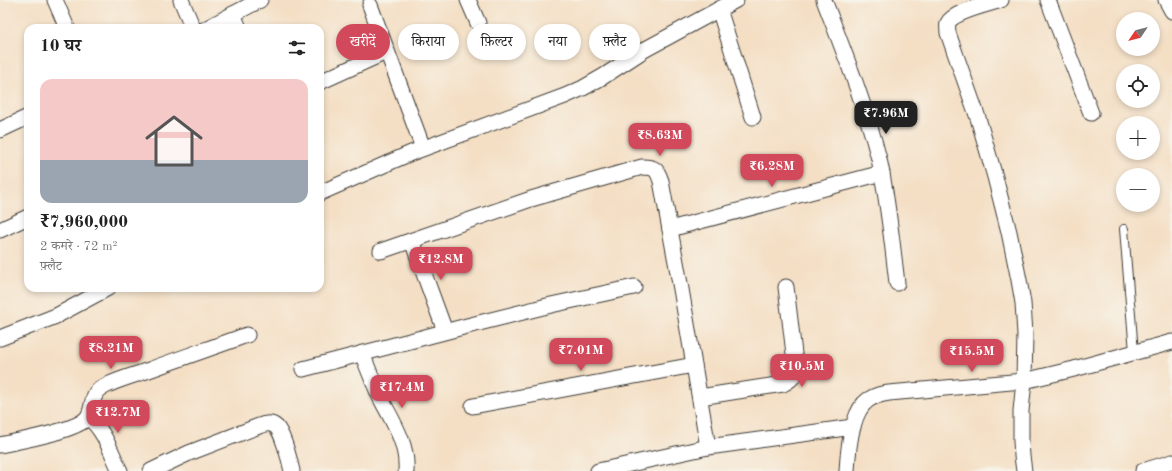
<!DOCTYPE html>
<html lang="hi">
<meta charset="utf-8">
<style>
body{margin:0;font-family:"Old Standard TT","Noto Serif Devanagari",serif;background:#f6f6f6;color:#222;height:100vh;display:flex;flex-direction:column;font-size:15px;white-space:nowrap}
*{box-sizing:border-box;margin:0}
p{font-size:13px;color:#767676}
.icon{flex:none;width:22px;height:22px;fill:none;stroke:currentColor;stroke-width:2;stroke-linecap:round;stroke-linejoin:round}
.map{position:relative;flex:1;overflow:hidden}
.panel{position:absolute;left:24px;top:24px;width:300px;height:268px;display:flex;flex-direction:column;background:#fff;border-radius:12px;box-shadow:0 2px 6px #0003}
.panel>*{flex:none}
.banner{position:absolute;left:336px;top:24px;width:380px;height:36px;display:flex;gap:8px}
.needle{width:26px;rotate:235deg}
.controls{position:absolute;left:1116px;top:12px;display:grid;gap:8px}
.controls a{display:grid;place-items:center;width:44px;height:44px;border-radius:50%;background:#fff;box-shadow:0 2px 6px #0003;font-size:20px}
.price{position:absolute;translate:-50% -34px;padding:0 9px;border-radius:8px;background:#d1495b;color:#fff;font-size:13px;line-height:26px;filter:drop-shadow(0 1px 2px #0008)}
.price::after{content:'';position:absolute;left:50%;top:24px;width:12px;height:9px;margin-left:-6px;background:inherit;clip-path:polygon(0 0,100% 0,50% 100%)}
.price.on{background:#222;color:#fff}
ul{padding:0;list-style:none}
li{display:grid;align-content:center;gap:8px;height:212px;padding:0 16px}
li+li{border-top:1px solid #e0e0e0}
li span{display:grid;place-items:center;height:124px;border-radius:12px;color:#555}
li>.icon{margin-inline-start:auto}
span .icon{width:72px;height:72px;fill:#fffc;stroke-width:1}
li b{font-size:17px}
h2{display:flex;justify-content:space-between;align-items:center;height:48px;padding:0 16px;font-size:17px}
.pill{padding:0 14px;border-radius:18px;background:#fff;box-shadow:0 2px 6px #0003;font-size:14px;line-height:36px}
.pill.on{background:#d1495b;color:#fff}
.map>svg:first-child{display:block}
</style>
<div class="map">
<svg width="1172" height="471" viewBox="0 0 1172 471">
<rect width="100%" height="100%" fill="#f7f3e8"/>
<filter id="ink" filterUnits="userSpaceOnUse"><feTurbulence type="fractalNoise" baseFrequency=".025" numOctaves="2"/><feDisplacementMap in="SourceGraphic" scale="8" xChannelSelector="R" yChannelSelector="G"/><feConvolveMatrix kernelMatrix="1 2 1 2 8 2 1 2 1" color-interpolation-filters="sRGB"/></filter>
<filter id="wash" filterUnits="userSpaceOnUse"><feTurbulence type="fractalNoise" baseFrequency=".012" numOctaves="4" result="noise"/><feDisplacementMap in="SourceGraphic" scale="16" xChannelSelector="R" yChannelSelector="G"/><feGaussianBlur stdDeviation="0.9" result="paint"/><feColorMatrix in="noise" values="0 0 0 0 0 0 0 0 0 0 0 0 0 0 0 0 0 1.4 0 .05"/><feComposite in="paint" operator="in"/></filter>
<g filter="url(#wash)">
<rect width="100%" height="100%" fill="#f4dfc5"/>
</g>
<g filter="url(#ink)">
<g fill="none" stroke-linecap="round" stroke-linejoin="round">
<g stroke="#3c3935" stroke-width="10">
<polyline id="service" points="1124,229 1134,352"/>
</g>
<g stroke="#3c3935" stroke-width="17">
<g id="minor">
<polyline points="55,0 67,28"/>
<polyline points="181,0 193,28"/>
<polyline points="468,0 478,23"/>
<path d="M824,0c20,52 41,104 55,159 9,41 13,83 18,124"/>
<path d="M1001,0c-12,4 -48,12 -53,23 -1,3 0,7 0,10l30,85 17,59 14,55 10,48 4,23 2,31 -1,47 -3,30v30l1,15 2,15"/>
<polyline points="1048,0 1091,113"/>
<polyline points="1166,0 1172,11"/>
<polyline points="370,5 423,148"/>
<polyline points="719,9 753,117"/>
<polyline points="233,14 239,28"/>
<polyline points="207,28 260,0"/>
<polyline points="320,82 386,52"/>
<polyline points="0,130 28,117"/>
<polyline points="320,193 411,153 565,96 583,88 604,76 644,50 736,0"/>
<polyline points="670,229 882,173"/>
<polyline points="0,230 28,217"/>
<polyline points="412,241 445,331"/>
<path d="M381,251l150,-52 111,-32c13,0 15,2 19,14l20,108 27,158"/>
<polyline points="0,338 56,316 108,288"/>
<path d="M362,353c6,16 12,31 19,46 12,23 27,45 25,72"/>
<polyline points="303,369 467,326 551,305 634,287"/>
<path d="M700,397l83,-13c12,-6 12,-9 12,-22l-9,-75"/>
<polyline points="473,406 694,365"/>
<path d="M88,417c17,14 23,35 32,54"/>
<path d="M0,445c18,-4 76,-14 87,-27 7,-8 3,-22 13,-29 12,-8 35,-14 49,-19 32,-12 65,-23 98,-35"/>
<path d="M151,471l38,-18 70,-27c5,-2 11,-4 16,0 7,4 15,36 17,45"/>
<polyline points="598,471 708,447 853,427"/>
<path d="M847,471c1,-20 4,-59 21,-71 7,-5 14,-6 21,-7l135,-12 50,-12 98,-27"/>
<polyline points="1143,471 1172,462"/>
</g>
</g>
<use href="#service" stroke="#fff" stroke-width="8"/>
<use href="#minor" stroke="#fff" stroke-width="15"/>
</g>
</g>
</svg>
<div class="controls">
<a><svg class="needle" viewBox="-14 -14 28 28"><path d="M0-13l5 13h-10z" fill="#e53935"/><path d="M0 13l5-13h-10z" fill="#767676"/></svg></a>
<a><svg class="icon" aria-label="locate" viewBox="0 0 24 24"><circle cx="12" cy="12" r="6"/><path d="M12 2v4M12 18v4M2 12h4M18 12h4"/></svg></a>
<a>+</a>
<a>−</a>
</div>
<b class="price on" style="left:886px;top:135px">₹7.96M</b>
<b class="price" style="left:660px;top:157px">₹8.63M</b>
<b class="price" style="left:772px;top:188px">₹6.28M</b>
<b class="price" style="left:441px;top:281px">₹12.8M</b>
<b class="price" style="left:111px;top:370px">₹8.21M</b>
<b class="price" style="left:581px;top:372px">₹7.01M</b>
<b class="price" style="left:972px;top:373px">₹15.5M</b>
<b class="price" style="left:802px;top:388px">₹10.5M</b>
<b class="price" style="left:402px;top:409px">₹17.4M</b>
<b class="price" style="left:118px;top:434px">₹12.7M</b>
<div class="banner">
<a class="pill on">खरीदें</a>
<a class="pill">किराया</a>
<a class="pill">फ़िल्टर</a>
<a class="pill">नया</a>
<a class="pill">फ़्लैट</a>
</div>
<section class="panel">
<h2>10 घर<svg class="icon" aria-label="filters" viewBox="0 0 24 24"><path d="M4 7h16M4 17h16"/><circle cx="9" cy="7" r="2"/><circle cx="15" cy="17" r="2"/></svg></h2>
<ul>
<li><span style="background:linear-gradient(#f6c9c9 65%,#9aa5b1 0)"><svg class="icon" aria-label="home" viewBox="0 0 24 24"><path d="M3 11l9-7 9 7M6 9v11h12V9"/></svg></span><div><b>₹7,960,000</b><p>2 कमरे · 72 m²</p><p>फ़्लैट</p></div></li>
</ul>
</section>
</div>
